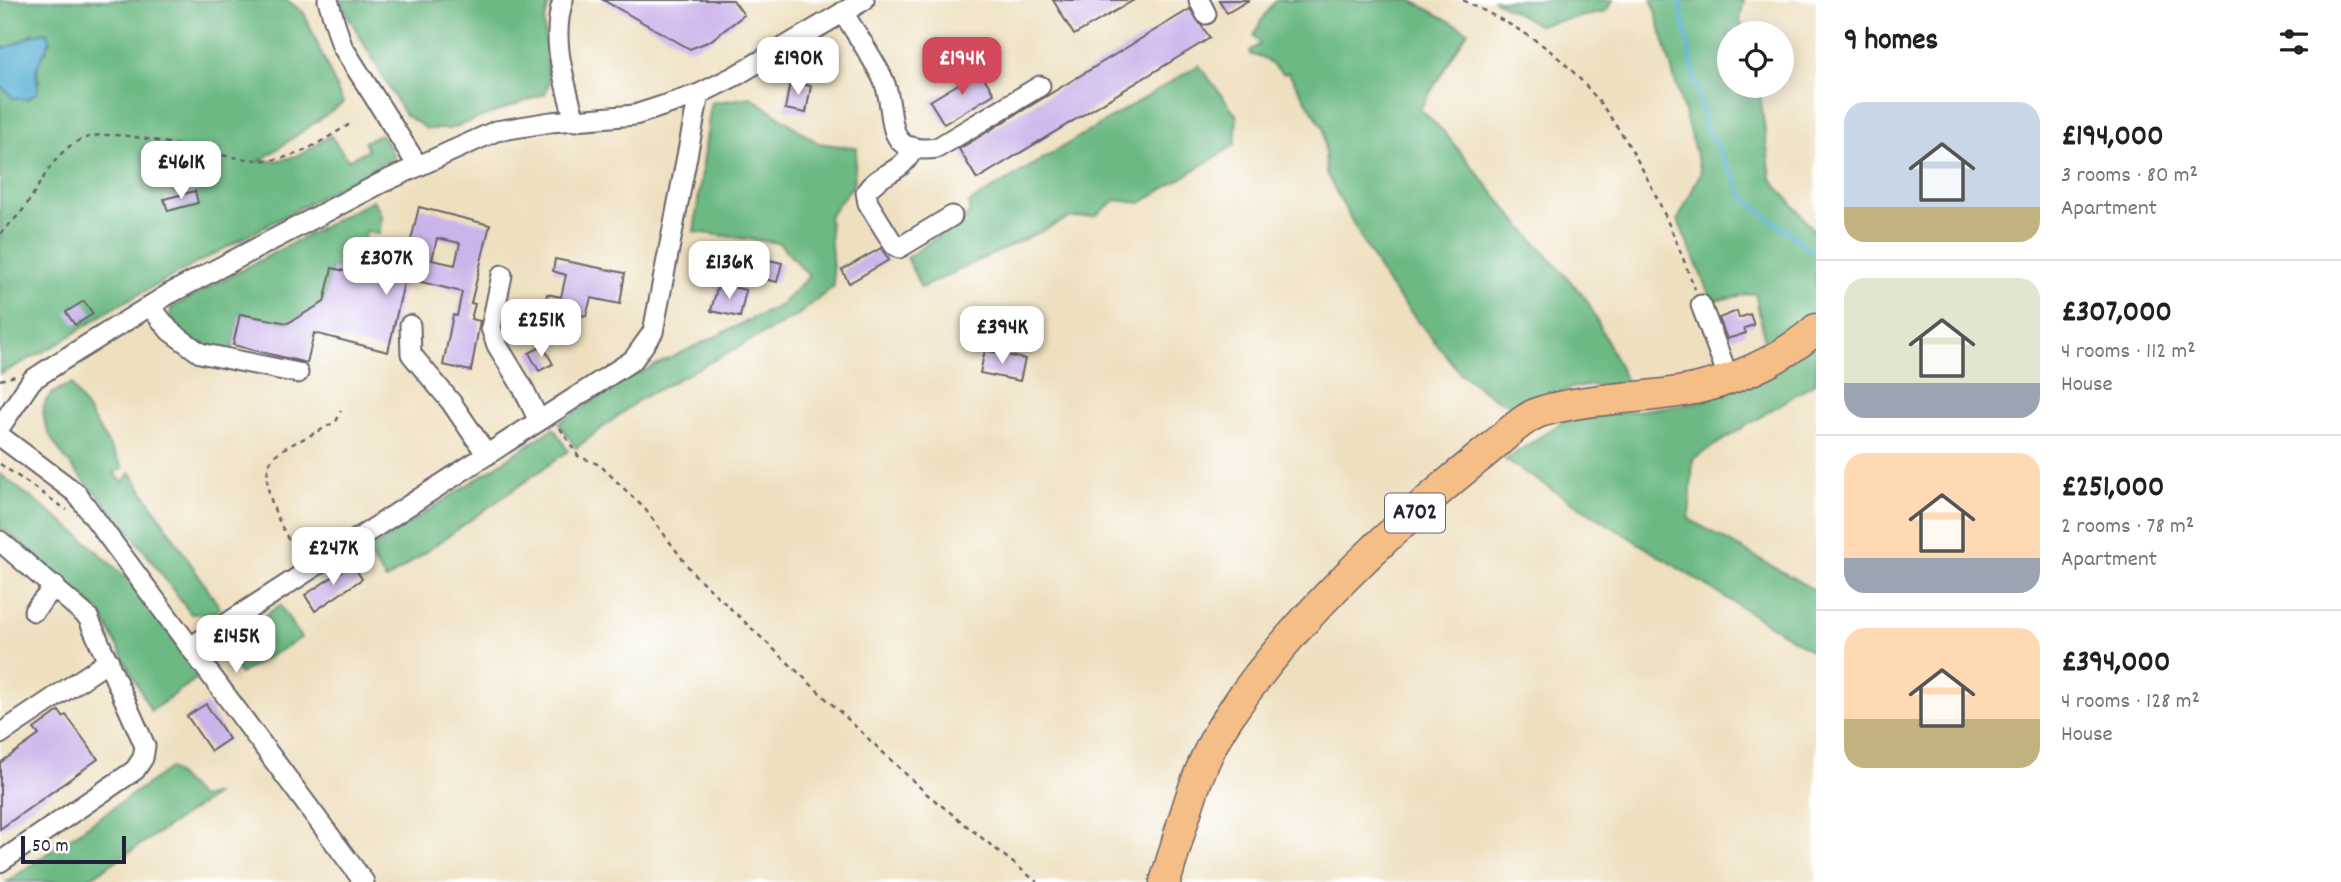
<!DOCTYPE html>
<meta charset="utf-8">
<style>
body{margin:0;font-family:Dekko,sans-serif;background:#f6f6f6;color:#202124;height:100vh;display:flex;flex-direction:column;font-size:26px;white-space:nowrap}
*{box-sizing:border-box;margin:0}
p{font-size:23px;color:#757577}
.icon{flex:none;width:38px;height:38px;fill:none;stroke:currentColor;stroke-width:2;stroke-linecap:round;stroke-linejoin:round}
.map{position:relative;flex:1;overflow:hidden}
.details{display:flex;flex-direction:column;background:#fff;width:525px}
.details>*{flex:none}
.buttons{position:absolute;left:1717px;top:21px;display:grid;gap:14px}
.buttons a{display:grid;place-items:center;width:77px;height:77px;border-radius:50%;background:#fff;box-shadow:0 4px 18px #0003;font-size:35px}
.scale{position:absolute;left:21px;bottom:18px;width:105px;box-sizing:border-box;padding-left:7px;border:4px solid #22223b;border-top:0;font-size:19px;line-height:24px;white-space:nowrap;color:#22223b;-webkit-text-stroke:5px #fff;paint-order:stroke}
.price{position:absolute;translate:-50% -60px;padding:0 16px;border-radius:14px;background:#fff;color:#222;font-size:23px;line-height:46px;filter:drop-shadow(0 2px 4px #0008)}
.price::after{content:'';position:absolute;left:50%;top:42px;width:21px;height:16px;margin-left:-10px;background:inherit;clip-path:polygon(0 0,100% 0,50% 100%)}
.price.active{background:#d1495b;color:#fff}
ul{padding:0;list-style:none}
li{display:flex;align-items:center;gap:21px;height:175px;padding:0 28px}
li+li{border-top:2px solid #e0e0e0}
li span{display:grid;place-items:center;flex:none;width:196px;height:140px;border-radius:21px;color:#555}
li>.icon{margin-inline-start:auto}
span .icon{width:84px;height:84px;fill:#fffc;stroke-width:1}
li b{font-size:30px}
h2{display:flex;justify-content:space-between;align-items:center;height:84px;padding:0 28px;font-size:30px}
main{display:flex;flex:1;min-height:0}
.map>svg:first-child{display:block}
</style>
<main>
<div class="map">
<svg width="1816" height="882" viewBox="0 0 1816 882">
<rect width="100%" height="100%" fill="#fff"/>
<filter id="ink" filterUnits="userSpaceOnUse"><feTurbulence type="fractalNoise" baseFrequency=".0143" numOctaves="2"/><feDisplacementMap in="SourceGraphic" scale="14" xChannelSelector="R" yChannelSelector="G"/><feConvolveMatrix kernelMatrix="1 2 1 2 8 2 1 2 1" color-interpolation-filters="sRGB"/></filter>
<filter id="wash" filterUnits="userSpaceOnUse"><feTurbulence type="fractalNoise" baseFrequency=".00686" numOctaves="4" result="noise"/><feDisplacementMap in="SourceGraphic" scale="28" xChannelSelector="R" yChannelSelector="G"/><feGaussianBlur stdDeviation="1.57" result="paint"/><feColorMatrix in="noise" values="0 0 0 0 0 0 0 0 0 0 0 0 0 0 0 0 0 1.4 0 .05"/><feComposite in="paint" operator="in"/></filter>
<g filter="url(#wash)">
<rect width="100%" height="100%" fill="#eee0bf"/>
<g fill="#6cb983" stroke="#476e5f" stroke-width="2">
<path d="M0,0h287l17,13 39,90 -83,58c30,1 47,-8 70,-26l18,25 20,-10 -4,-8 17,-8 14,23 -282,151 -55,36 -58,30v-289l39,-2c-3,-14 -3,-22 8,-32l-14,-18 -14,11 -15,4 -4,-2z"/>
<polygon points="339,0 550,0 544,24 549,82 545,94 449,129 427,129 404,114"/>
<polygon points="1276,0 1411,0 1468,31 1420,109 1444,132 1513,217 1587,300 1627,383 1576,387 1513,406 1495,399 1460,373 1387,283 1366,247 1326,173 1324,129 1288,72 1284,74 1262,57 1251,55 1250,51 1260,44 1254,36 1261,21"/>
<polygon points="1494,0 1613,0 1605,12 1538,25"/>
<polygon points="1652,0 1744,0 1740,20 1744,33 1729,33 1729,86 1759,86 1771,178 1816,233 1816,311 1767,351 1755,293 1712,301 1678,220 1701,172"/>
<polygon points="1199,65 1237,116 1235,145 1141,203 1116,200 1095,216 1069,218 921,288 907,258 969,214 969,203"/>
<polygon points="751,97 818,143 857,148 853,185 829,216 834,286 797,316 640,399 576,448 559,423 626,379 781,305 809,276 779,243 694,232 711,103"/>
<path d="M373,200c9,13 10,18 6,34l-13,-3 -3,13 30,8 -5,19 -10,8 -46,-11 -8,34 -36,21 -48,-8 -8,37 -37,-9 -25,-23 1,-12z"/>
<polygon points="1816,340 1816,382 1693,459 1689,519 1816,591 1816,654 1505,460 1564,421 1701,402"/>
<path d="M71,384l52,84 -9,5 9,9 8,-9 89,135 -6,5 -23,1c-24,-31 -46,-64 -71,-94 -20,-25 -73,-71 -76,-103 -3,-20 10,-26 27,-33z"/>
<polygon points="554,428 568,451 386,580 367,551"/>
<polygon points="0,474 78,534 134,585 200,676 151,711 100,612 8,532 0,529"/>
<polygon points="280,605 301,638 240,674 221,647"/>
<polygon points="170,768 200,798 217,794 84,882 7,882"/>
</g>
<path fill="#56b0d3" stroke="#3c6987" stroke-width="2" d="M47,32l3,9 -14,27 2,24 -11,7 -14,-1 -13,-13v-39l4,2c16,-4 26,-15 43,-16z"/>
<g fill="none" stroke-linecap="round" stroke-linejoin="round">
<polyline stroke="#56b0d3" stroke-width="4.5" points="1679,0 1705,125 1746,200 1816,254"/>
</g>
<g id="blocks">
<g fill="#cbb4ea" fill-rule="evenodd">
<polygon points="603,0 733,0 744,15 710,41 690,49"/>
<polygon points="1053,0 1134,0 1074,35"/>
<polygon points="1219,0 1249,0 1227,13"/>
<polygon points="1190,9 1210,38 977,179 959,149"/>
<polygon points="980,71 994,94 944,124 930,101"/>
<polygon points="790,82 811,86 806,113 785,109"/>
<polygon points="195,191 198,203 168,211 164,199"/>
<path d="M419,207l71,18 -19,78 4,1 -4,15 9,2 -9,50 -28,-6 10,-50 4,1 5,-24 -57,-14 -17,74 -74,-19 -7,30 -74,-18 7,-31 48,9 36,-21 8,-34 46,11 29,-22zM437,238l23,5 -5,22 -23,-5z"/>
<polygon points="881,248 889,260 849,283 842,270"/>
<polygon points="760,258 782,263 777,282 755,277"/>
<polygon points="555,259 625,273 620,304 591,298 586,316 544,307 547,294 561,297 566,275 553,271"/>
<polygon points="718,284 746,290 740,317 711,311"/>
<polygon points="84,301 93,314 75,325 66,312"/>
<polygon points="1737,311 1739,318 1750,314 1754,325 1744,328 1746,333 1727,339 1719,318"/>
<polygon points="543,346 553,364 539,371 529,353"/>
<polygon points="985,350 1025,359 1020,381 980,373"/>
<polygon points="352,564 362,579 315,611 305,595"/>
<polygon points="206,704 229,739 211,751 187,716"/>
<polygon points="59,711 63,717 66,715 98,759 0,829 0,763 39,735 34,729"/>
</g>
</g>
</g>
<g filter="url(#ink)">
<use href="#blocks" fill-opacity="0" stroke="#696469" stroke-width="2"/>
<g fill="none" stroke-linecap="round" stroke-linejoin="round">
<g stroke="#696469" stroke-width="23">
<g id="minor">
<polyline points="328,0 342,46 418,166"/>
<path d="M563,0c-13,41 2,81 12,121"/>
<polyline points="1199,0 1206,14"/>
<path d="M843,12c13,22 29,44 40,67 16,34 -5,77 54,69l103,-62"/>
<path d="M913,147c-8,26 -34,25 -47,45l2,11 26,42 5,3 53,-32"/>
<polyline points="502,275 491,328 497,345 523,388 539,421"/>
<polyline points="1701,305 1729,379"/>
<polyline points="150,306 170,331 200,353 298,373"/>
<polyline points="410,325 411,354 451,402 487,455"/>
<polyline points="0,427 32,380 58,363 169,294 381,183 496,131 551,122 635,115 699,94 735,76 864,0"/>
<polyline points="0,436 76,493 364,882"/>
<polyline points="0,541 88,617 145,746 143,758 135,770 0,862"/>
<polyline points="34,611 55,586"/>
<polyline points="192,646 633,360 653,332 699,94"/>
<polyline points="0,734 109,661"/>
</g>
</g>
<g stroke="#696469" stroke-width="33">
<path id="highway" d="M1165,882c17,-54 30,-115 62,-163 64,-97 170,-196 260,-268 16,-13 37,-35 56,-40 44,-13 90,-12 135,-19 49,-7 102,-31 138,-63"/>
</g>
<g stroke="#696469" stroke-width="2.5" stroke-dasharray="5 5" stroke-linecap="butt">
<path d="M1463,0c35,18 71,35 100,62 65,61 101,146 132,227"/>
<path d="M0,234c8,-9 18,-17 25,-27 16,-23 28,-53 53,-66 45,-23 147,27 200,18 26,-5 50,-22 72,-35"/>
<polyline points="0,380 15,376"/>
<polyline points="560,428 578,456 600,465 645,509 693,573 927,794 1037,882"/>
<polyline points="0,464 67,510"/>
<path d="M298,557c-14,-25 -49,-84 -19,-105 18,-12 40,-19 58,-32l4,-10"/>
</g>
<use href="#minor" stroke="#fff" stroke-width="19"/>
<use href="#highway" stroke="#f6be87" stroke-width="30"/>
</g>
</g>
<g text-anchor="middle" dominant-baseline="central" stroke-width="6" stroke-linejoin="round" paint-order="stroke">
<rect fill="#fff" stroke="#646476" stroke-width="2" x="1385" y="493.5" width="60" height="39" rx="5"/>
<g font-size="23" font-weight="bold" fill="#22223b">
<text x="1415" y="513">A702</text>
</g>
</g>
</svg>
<div class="buttons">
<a><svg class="icon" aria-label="locate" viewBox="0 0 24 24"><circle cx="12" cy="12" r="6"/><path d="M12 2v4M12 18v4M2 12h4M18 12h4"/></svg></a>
</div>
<div class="scale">50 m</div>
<b class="price" style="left:798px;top:97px">£190K</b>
<b class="price active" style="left:962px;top:97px">£194K</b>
<b class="price" style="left:181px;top:201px">£461K</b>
<b class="price" style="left:386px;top:297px">£307K</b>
<b class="price" style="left:729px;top:301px">£136K</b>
<b class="price" style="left:541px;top:359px">£251K</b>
<b class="price" style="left:1002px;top:366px">£394K</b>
<b class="price" style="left:333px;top:587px">£247K</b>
<b class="price" style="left:236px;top:675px">£145K</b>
</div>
<section class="details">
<h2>9 homes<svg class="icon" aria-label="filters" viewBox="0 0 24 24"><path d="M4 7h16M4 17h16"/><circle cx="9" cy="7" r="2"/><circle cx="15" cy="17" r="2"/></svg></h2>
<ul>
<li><span style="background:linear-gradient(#c9d6e8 75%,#c2b280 0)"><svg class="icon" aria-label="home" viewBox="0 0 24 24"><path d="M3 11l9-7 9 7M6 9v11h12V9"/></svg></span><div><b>£194,000</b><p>3 rooms · 80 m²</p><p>Apartment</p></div></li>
<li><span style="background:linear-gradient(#dfe7d0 75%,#9aa5b1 0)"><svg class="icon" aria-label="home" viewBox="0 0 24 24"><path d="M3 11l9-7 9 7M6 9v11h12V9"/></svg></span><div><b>£307,000</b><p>4 rooms · 112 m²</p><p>House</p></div></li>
<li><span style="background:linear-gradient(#ffd9b3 75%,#9aa5b1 0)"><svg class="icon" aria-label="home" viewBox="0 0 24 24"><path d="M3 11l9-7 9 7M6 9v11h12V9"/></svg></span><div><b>£251,000</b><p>2 rooms · 78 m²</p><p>Apartment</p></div></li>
<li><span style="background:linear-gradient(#ffd9b3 65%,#c2b280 0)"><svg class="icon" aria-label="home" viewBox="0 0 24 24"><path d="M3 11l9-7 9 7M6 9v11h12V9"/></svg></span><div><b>£394,000</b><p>4 rooms · 128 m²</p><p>House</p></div></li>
</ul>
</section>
</main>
